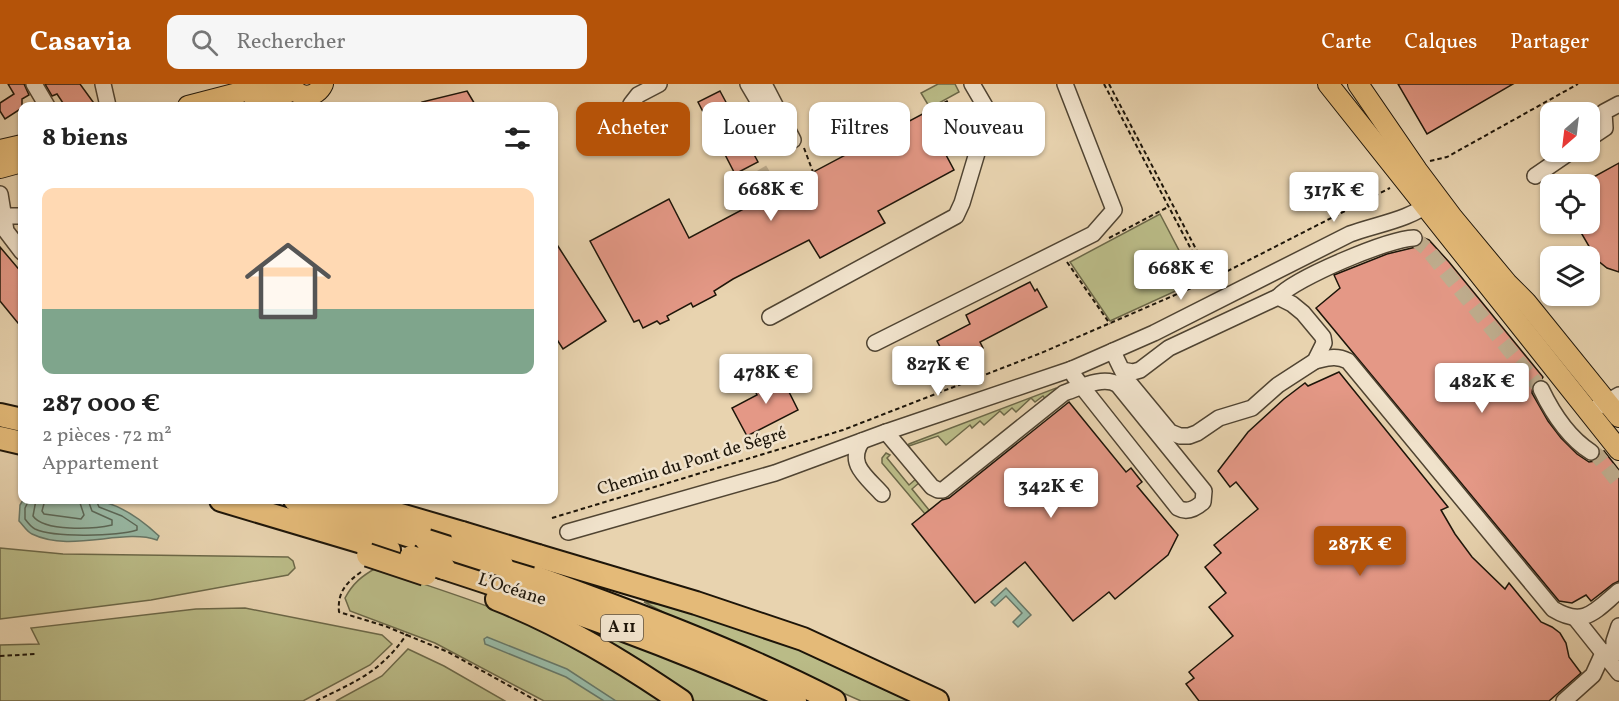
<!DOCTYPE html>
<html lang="fr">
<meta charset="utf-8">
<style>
body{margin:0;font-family:Vollkorn,serif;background:#f6f6f6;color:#222;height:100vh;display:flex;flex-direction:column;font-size:22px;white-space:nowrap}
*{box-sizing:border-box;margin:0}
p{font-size:20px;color:#767676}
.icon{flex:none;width:33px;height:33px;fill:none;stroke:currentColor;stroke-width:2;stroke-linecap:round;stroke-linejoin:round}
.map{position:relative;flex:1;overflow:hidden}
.side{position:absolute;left:18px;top:18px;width:540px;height:402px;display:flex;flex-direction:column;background:#fff;border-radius:12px;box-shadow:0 2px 4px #0004}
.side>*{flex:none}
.top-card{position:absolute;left:576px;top:18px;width:570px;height:54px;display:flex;gap:12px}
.needle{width:39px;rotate:208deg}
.tools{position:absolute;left:1540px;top:18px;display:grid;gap:12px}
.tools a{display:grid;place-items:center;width:60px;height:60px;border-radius:12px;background:#fff;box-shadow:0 2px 4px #0004;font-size:30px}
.price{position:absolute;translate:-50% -51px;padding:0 14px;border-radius:6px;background:#fff;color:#222;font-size:20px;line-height:39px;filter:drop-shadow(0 2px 3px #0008)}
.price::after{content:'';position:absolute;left:50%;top:36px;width:18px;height:14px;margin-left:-9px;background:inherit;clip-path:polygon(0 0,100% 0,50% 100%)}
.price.active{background:#b45309;color:#fff}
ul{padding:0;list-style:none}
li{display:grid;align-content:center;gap:12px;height:318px;padding:0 24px}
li+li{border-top:2px solid #e0e0e0}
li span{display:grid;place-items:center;height:186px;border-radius:12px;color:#555}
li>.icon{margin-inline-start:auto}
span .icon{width:108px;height:108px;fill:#fffc;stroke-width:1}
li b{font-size:26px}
h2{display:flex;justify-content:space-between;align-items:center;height:72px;padding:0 24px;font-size:26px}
.pill{padding:0 21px;border-radius:12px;background:#fff;box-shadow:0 2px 4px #0004;font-size:21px;line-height:54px}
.pill.active{background:#b45309;color:#fff}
header{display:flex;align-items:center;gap:36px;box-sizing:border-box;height:84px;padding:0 30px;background:#b45309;color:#fff}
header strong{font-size:28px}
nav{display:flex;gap:33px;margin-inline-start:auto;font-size:21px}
.search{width:420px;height:54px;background:#f6f6f6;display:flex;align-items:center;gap:15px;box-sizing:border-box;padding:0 21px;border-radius:12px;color:#767676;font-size:22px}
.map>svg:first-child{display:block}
</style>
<header>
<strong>Casavia</strong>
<div class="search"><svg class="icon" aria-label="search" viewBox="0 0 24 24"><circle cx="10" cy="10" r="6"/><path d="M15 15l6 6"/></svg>Rechercher</div>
<nav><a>Carte</a><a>Calques</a><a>Partager</a></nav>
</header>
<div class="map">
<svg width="1619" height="617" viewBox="0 0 1619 617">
<rect width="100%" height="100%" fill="#e8d3af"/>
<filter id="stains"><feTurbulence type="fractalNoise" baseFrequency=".00333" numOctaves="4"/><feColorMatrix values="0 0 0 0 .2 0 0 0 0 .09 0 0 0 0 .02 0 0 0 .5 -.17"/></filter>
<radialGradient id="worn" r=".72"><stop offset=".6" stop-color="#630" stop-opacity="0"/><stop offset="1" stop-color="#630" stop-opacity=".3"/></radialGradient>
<g fill="#babb87" stroke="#6c6848" stroke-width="1.5">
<polygon points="938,0 955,0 959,8 930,24 921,9"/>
<polygon points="1160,130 1183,174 1190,170 1204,194 1110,237 1070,178"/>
<polygon points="1056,304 1057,305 1047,317 1043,312 1035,318 1031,314 1016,328 1012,324 1004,331 1000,327 984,341 980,337 972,344 970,341 946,361 938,352 906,363 909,360"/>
<polygon points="886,369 890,371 887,374 909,401 917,394 920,398 912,405 929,426 925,430 882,379 882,374"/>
<polygon points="0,464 63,470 288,473 293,477 295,484 288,491 151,516 0,535"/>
<path d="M376,484c57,20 117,37 171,64 39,19 77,43 113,69h-116l-109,-58 -85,-32 -5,-13c8,-15 17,-22 31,-30z"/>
<path d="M644,518c95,13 183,60 268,99h-51l-183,-81z"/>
<polygon points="245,524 382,551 392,560 370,581 303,617 0,617 0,561 39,560 31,544 196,525"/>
<polygon points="576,538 647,564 772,617 695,617 674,601 600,556"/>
<polygon points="408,565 444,582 505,617 336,617 382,592"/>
</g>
<g fill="#98b9a5" stroke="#677767" stroke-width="1.5">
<path d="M23,416c23,-1 48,-4 71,0 24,3 48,20 65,36l-2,4c-34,-12 -86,13 -125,-6 -5,-2 -9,-9 -13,-13l1,-16z"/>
<polygon points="1006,504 1031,531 1018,543 1013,538 1022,529 1006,512 995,522 991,518"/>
<polygon points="487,553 567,585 616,617 604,617 566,593 485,560 484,555"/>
</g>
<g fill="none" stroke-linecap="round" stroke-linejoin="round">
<g stroke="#5a6757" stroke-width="1.5">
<path d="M29,416l-4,8v11c3,4 6,8 10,10 20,9 82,7 102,1v-4l-15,-10 -23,-9 -3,-7"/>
<path d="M36,416l-3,16c11,16 61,13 79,9v-5l-20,-9 -4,-11"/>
<polyline points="45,416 42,427 44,430 81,435 84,431 79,416"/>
</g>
</g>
<g fill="#e49886" stroke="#1d1509" stroke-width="1.5">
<polygon points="8,0 24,0 29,11 22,15 22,24 5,35 0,27 0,19 14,10"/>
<polygon points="45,0 80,0 96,22 65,22 57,10 52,12"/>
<polygon points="1398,0 1513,0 1427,50"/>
<polygon points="467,7 476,22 423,22 422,18"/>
<polygon points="720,7 758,78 735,90 698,18"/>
<polygon points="947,17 960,42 937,54 954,86 878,127 885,139 820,174 809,156 733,195 714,207 716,211 693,223 691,219 667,232 669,236 660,240 657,237 643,244 639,236 634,238 590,157 669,115 689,154"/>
<polygon points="659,21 677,56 667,62 648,27"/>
<polygon points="1619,79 1619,188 1607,184 1597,176 1576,140 1590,140 1590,95"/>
<polygon points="1424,154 1429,156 1449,178 1543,293 1542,295 1533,299 1532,309 1548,337 1561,354 1577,370 1589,378 1595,377 1599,373 1601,368 1604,367 1619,386 1619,497 1613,500 1591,517 1586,511 1572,519 1559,517 1316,224 1340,204 1334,191 1387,170 1416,163 1421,161"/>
<polygon points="554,156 606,237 563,265 554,251"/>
<polygon points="0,163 22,189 22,244 0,217"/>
<polygon points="1030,198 1035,207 1037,205 1047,223 980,258 983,264 977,267 978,270 951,284 937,257 970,240 966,231"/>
<polygon points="779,288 798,326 747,352 732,324 757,311 753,302"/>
<polygon points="1339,288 1448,423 1441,426 1455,450 1472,473 1505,505 1509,499 1541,538 1552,543 1560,549 1566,559 1569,573 1581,589 1549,617 1199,617 1186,600 1194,594 1189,588 1233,552 1209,523 1226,509 1205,483 1221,469 1214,461 1258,425 1236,398 1230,403 1218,387 1248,348 1284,315 1305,299 1308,302"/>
<polygon points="1069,318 1126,388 1131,384 1142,398 1137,402 1178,451 1168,471 1115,515 1109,508 1073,537 1025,478 975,519 912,440 942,416 949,414"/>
</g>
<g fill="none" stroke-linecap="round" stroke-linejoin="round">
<g stroke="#bfad8e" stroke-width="15" stroke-dasharray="15 8" stroke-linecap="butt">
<polyline points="760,94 770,88"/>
<polyline points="1414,154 1427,165 1541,305"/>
<polyline points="1591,368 1597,371 1619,399"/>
</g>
<g stroke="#504432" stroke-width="18">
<g id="minor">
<polyline points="34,0 47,22"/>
<polyline points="103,0 108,22"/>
<polyline points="748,0 784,61 793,56 764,0"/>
<polyline points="1590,54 1605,44 1604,28 1619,20"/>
<polyline points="652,59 631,20 638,11 659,0"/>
<polyline points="1535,92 1570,68"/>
<polyline points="0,110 6,147 22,168"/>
<polyline points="4,132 22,132"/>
<path d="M1278,213c17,-19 110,-58 136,-59"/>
<polyline points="770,233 956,132 962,119 989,29 972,0"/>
<polyline points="875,259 1093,150 1114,126 1065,0"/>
<path d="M1113,267c4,10 9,19 14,29l43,52 10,4h9l8,-3 22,-15 33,-10 26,-23 37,-24 9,-18 -1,-6 -20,-24 -11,-9 -14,-7 -109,51 -29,22 -7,2 -11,-2"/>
<path d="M1315,277c13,-3 21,-6 33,0l205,248c31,19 42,2 66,-18"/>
<path d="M1541,305c11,23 28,49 50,63"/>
<polyline points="1589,328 1619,311"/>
<path d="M886,348l46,55 6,3h5l121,-97c15,-5 40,-18 54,-8l86,106 -1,11c-8,7 -16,11 -25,6l-95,-120 -9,-12 -2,-7"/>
<path d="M862,357c-16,23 5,36 20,53"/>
<path d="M568,448l207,-59 111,-41 186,-63 82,-36 196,-99c27,-10 60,-14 82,-33"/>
<polyline points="1576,535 1619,589"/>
<polyline points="1614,566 1614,557 1619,542"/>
<polyline points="1564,617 1593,591 1603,569 1614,566 1619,569"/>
</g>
</g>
<g stroke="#1d1509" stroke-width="22">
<g id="major">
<path d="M291,0c7,16 25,15 32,0"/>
<polyline points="1328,0 1619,366"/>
<polyline points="1358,0 1417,86 1453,134 1507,199 1526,218 1619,333"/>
<polyline points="255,17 287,9 293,5"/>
<polyline points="188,22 272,0"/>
<polyline points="0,66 22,61"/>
<polyline points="0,84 22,78"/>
</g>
</g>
<g stroke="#1d1509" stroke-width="26">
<g id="highway">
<polyline points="0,331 22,336"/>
<polyline points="0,354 22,359"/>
<polyline points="221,416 389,466"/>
<polyline points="295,416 427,457"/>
<polyline points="349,416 462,449"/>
<polyline points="538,472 696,519 803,555 937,617"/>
<path d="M502,481c112,41 225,81 332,136"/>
<path d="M444,484c120,39 237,80 351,133"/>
<path d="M497,515c66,26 125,62 184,102"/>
</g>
</g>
<g stroke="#1d1509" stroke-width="2" stroke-dasharray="4.5 3" stroke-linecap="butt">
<polyline points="1104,0 1211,203"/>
<polyline points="1109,0 1216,203"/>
<polyline points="804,64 813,88"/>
<polyline points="1430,77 1447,73 1578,0"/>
<polyline points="1109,154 1168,123"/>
<polyline points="1067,178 1110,240"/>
<polyline points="552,434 843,346 1041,269 1212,195 1390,104"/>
<path d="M361,488c-14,10 -24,20 -22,40l46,14 63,26 89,49"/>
<polyline points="0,572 36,570"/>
<path d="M316,617c40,-20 64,-28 91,-67"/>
</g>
<use href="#minor" stroke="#f0e2cb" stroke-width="15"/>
<use href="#major" stroke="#e4ba78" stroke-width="20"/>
<use href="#highway" stroke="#e4ba78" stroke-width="22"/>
<g stroke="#1d1509" stroke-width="26" stroke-linecap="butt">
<g id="highway-bridge">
<polyline points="462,449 538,472"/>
<polyline points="427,457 502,481"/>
<polyline points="368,471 425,490"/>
<polyline points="411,473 444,484"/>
</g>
</g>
<use href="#highway-bridge" stroke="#e4ba78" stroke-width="22"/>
</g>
<g text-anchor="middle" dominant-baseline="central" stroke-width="5" stroke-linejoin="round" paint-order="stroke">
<rect fill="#f0e2cb" stroke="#5c5243" stroke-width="1.5" x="601" y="531" width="42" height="26" rx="4.5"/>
<g font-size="16" font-weight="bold" fill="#1d1509">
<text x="622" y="544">A 11</text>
</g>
<g font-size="18" fill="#1d1509" stroke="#f0e2cb">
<text transform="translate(692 378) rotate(-17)">Chemin du Pont de Ségré</text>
<text transform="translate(512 506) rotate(18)">L’Océane</text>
</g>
</g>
<rect width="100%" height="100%" filter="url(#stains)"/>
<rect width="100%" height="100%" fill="url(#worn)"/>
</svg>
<div class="tools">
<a><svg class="needle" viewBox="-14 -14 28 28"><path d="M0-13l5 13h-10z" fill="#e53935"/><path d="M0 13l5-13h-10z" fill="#767676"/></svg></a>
<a><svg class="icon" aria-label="locate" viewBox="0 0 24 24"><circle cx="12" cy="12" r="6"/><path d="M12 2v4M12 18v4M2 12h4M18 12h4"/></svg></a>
<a><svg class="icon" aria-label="layers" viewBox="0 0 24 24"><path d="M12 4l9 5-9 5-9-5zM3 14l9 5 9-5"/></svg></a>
</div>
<b class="price" style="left:771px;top:138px">668K €</b>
<b class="price" style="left:1334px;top:139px">317K €</b>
<b class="price" style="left:1181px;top:217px">668K €</b>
<b class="price" style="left:938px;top:313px">827K €</b>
<b class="price" style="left:766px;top:321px">478K €</b>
<b class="price" style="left:1482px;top:330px">482K €</b>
<b class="price" style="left:1051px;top:435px">342K €</b>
<b class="price active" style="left:1360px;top:493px">287K €</b>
<div class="top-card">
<a class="pill active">Acheter</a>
<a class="pill">Louer</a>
<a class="pill">Filtres</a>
<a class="pill">Nouveau</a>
</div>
<section class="side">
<h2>8 biens<svg class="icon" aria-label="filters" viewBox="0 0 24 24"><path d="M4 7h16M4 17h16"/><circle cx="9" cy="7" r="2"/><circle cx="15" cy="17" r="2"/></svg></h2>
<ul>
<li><span style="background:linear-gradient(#ffd9b3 65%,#7fa58c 0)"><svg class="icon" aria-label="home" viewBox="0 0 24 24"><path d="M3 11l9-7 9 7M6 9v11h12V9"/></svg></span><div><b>287 000 €</b><p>2 pièces · 72 m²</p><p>Appartement</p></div></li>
</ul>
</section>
</div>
